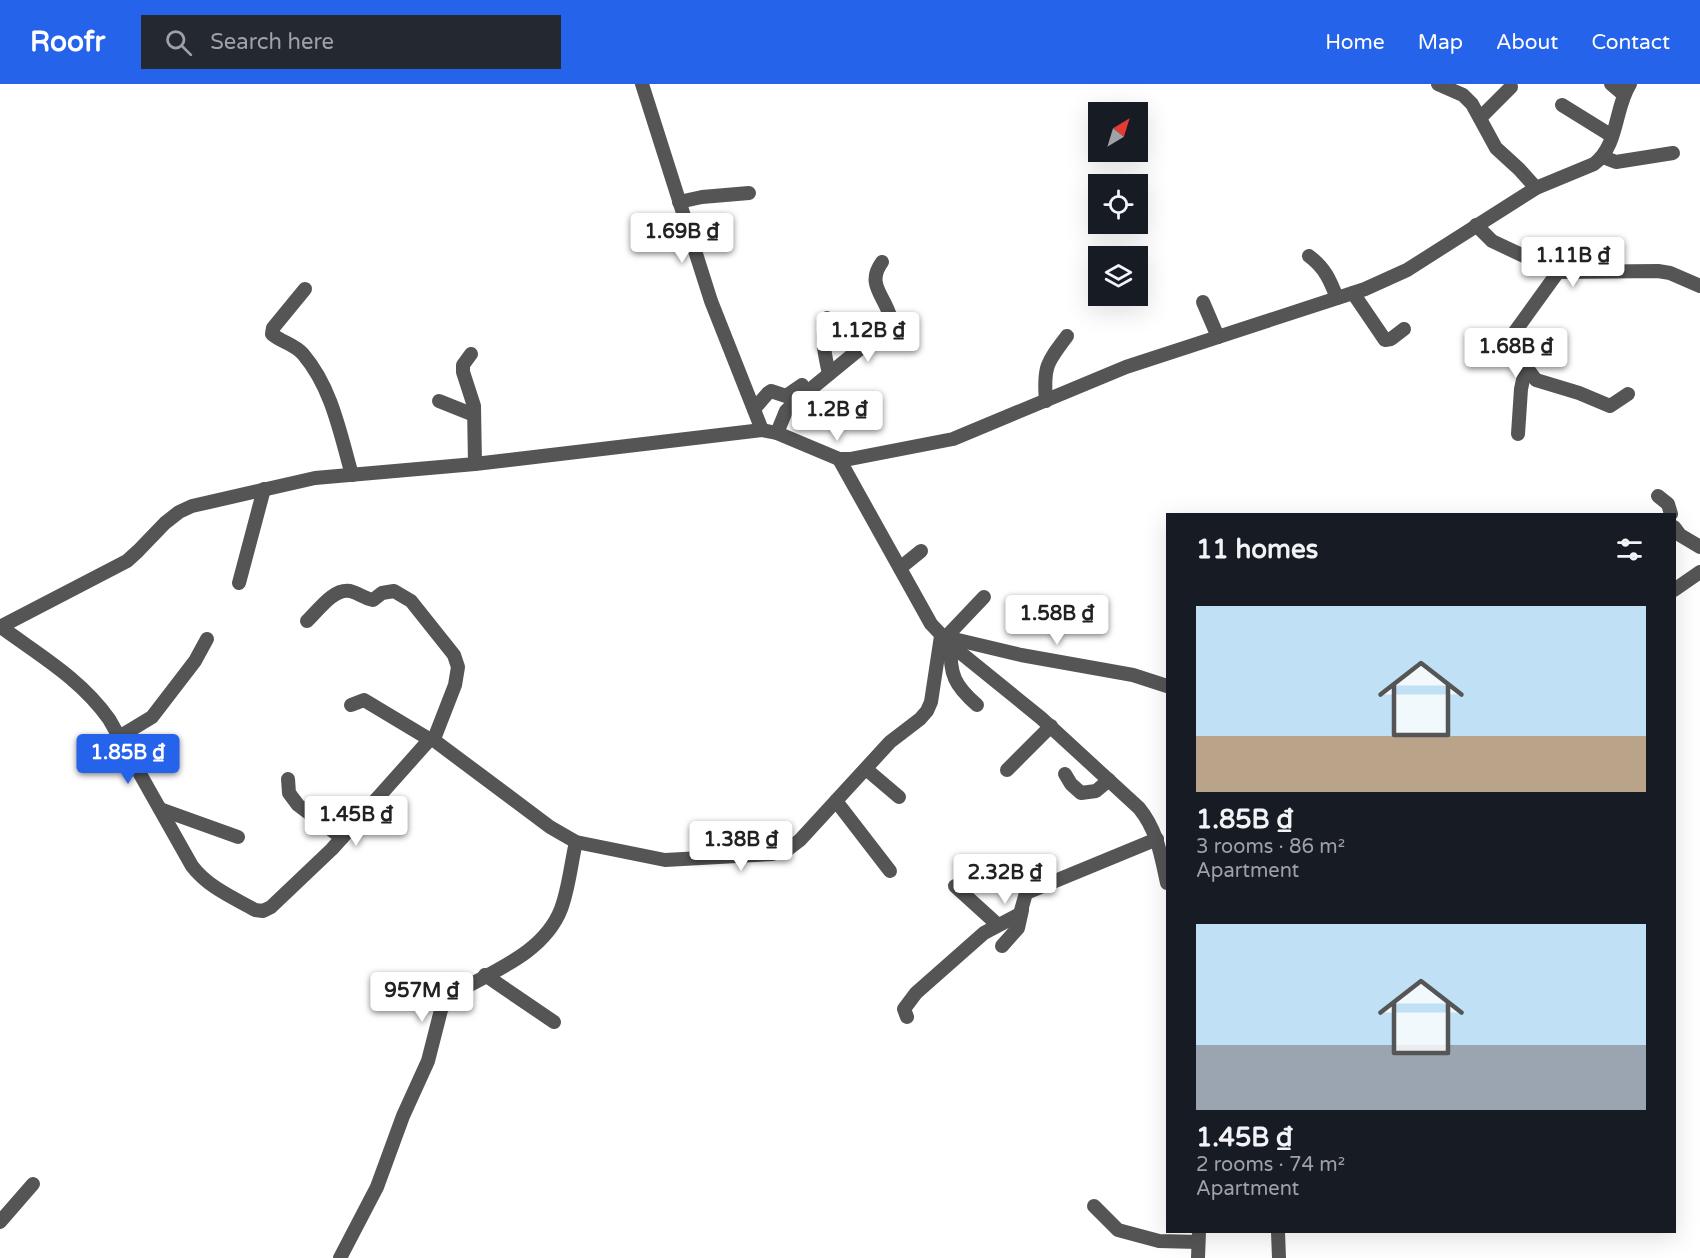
<!DOCTYPE html>
<meta charset="utf-8">
<style>
body{margin:0;font-family:"Varela Round",sans-serif;background:#242831;color:#f1f3f6;height:100vh;display:flex;flex-direction:column;font-size:22px;white-space:nowrap}
*{box-sizing:border-box;margin:0}
p{font-size:20px;color:#9ea1a6}
.icon{flex:none;width:33px;height:33px;fill:none;stroke:currentColor;stroke-width:2;stroke-linecap:round;stroke-linejoin:round}
.map{position:relative;flex:1;overflow:hidden}
.panel{position:absolute;left:1166px;top:429px;width:510px;height:720px;display:flex;flex-direction:column;background:#171b24;border-radius:0px;box-shadow:0 6px 24px #0002}
.panel>*{flex:none}
.needle{width:39px;rotate:38deg}
.controls{position:absolute;left:1088px;top:18px;display:grid;gap:12px}
.controls a{display:grid;place-items:center;width:60px;height:60px;border-radius:0px;background:#171b24;box-shadow:0 6px 24px #0002;font-size:30px}
.price{position:absolute;translate:-50% -51px;padding:0 14px;border-radius:6px;background:#fff;color:#222;font-size:20px;line-height:39px;filter:drop-shadow(0 2px 3px #0008)}
.price::after{content:'';position:absolute;left:50%;top:36px;width:18px;height:14px;margin-left:-9px;background:inherit;clip-path:polygon(0 0,100% 0,50% 100%)}
.price.on{background:#2563eb;color:#fff}
ul{padding:0;list-style:none}
li{display:grid;align-content:center;gap:12px;height:318px;padding:0 30px}
li span{display:grid;place-items:center;height:186px;border-radius:0px;color:#555}
li>.icon{margin-inline-start:auto}
span .icon{width:108px;height:108px;fill:#fffc;stroke-width:1}
li b{font-size:26px}
h2{display:flex;justify-content:space-between;align-items:center;height:72px;padding:0 30px;font-size:26px}
header{display:flex;align-items:center;gap:36px;box-sizing:border-box;height:84px;padding:0 30px;background:#2563eb;color:#fff}
header strong{font-size:28px}
nav{display:flex;gap:33px;margin-inline-start:auto;font-size:21px}
.search{width:420px;height:54px;background:#242831;display:flex;align-items:center;gap:15px;box-sizing:border-box;padding:0 21px;border-radius:0px;color:#9ea1a6;font-size:22px}
.map>svg:first-child{display:block}
</style>
<header>
<strong>Roofr</strong>
<div class="search"><svg class="icon" aria-label="search" viewBox="0 0 24 24"><circle cx="10" cy="10" r="6"/><path d="M15 15l6 6"/></svg>Search here</div>
<nav><a>Home</a><a>Map</a><a>About</a><a>Contact</a></nav>
</header>
<div class="map">
<svg width="1700" height="1174" viewBox="0 0 1700 1174">
<rect width="100%" height="100%" fill="#fff"/>
<g fill="none" stroke-linecap="round" stroke-linejoin="round">
<g stroke="#555" stroke-width="14">
<polyline points="642,0 711,217 762,346"/>
<polyline points="1438,0 1463,11 1472,20 1496,64 1519,85 1536,104"/>
<polyline points="1611,0 1624,11"/>
<polyline points="1562,21 1612,52"/>
<polyline points="1480,34 1511,3"/>
<polyline points="1603,73 1616,78 1673,69"/>
<polyline points="679,118 702,113 749,109"/>
<polyline points="1476,141 1492,157 1558,188 1658,187 1670,189 1700,202"/>
<path d="M1309,172c16,12 21,24 28,42"/>
<polyline points="1558,188 1514,249 1510,256 1510,262 1536,296 1579,309 1610,322 1628,310"/>
<path d="M305,205l-32,39 -1,6c9,8 22,10 31,20 29,34 37,79 49,121"/>
<polyline points="1353,209 1385,256 1391,255 1404,245"/>
<polyline points="1203,218 1218,253"/>
<path d="M827,234c-7,19 -2,37 2,56"/>
<polyline points="471,270 463,281 463,288 474,322 475,380"/>
<polyline points="439,317 474,331"/>
<path d="M1046,317c-3,-34 1,-39 21,-65"/>
<polyline points="754,325 768,309 771,307 786,312 802,301"/>
<path d="M777,349l9,-22 9,-9 83,-68 12,-18c-6,-21 -24,-32 -8,-54"/>
<polyline points="1518,350 1521,305 1526,282"/>
<path d="M839,375l92,165 20,21 90,73 98,90c18,22 22,47 28,75"/>
<polyline points="1658,412 1668,420 1671,430"/>
<polyline points="1674,443 1680,451 1700,463"/>
<polyline points="900,484 921,467"/>
<polyline points="239,499 264,405"/>
<polyline points="1674,506 1700,488"/>
<path d="M307,537c11,-10 26,-33 43,-30 8,2 14,7 23,9l9,-7 12,-2 17,10 43,54 4,12 -3,18 -21,54"/>
<path d="M0,543l127,-66 11,-10 27,-28 14,-11 13,-6 123,-28 160,-14 287,-34 15,3 62,26h11l103,-20 173,-72 239,-78 42,-19 129,-82 58,-24c25,-19 20,-55 36,-80"/>
<path d="M1,543c38,28 80,52 108,92l83,147c16,21 40,31 63,44l8,1 8,-4 61,-58 99,-111 119,89 26,15 89,18 107,-6 15,-4 13,-10 90,-98 30,-23 7,-8 4,-9 10,-66 80,19 112,20 34,11"/>
<polyline points="946,553 984,513"/>
<path d="M951,561c-2,29 4,41 26,60"/>
<polyline points="351,621 364,616 429,655"/>
<polyline points="119,653 152,633 195,577 207,555"/>
<polyline points="866,685 899,713"/>
<polyline points="1007,686 1051,642"/>
<polyline points="1065,690 1071,700 1081,709 1096,707 1109,696"/>
<polyline points="288,695 289,709 298,721 342,754"/>
<polyline points="836,717 890,787"/>
<polyline points="160,725 238,753"/>
<polyline points="955,802 998,841"/>
<polyline points="1002,862 1018,844 1022,826"/>
<polyline points="485,891 554,938"/>
<polyline points="907,933 904,925 916,909 984,849 1020,830 1026,809 1157,755"/>
<polyline points="1094,1122 1118,1146 1159,1157 1198,1158"/>
<polyline points="0,1138 33,1100"/>
<polyline points="1278,1148 1279,1174"/>
<path d="M340,1174l37,-71 26,-71 25,-55 13,-51 6,-10 8,-7c38,-22 89,-40 106,-84 8,-21 10,-46 15,-67"/>
<polyline points="1198,1174 1199,1148"/>
</g>
</g>
</svg>
<div class="controls">
<a><svg class="needle" viewBox="-14 -14 28 28"><path d="M0-13l5 13h-10z" fill="#e53935"/><path d="M0 13l5-13h-10z" fill="#9ea1a6"/></svg></a>
<a><svg class="icon" aria-label="locate" viewBox="0 0 24 24"><circle cx="12" cy="12" r="6"/><path d="M12 2v4M12 18v4M2 12h4M18 12h4"/></svg></a>
<a><svg class="icon" aria-label="layers" viewBox="0 0 24 24"><path d="M12 4l9 5-9 5-9-5zM3 14l9 5 9-5"/></svg></a>
</div>
<b class="price" style="left:682px;top:180px">1.69B ₫</b>
<b class="price" style="left:1573px;top:204px">1.11B ₫</b>
<b class="price" style="left:868px;top:279px">1.12B ₫</b>
<b class="price" style="left:1516px;top:295px">1.68B ₫</b>
<b class="price" style="left:837px;top:358px">1.2B ₫</b>
<b class="price" style="left:1057px;top:562px">1.58B ₫</b>
<b class="price on" style="left:128px;top:701px">1.85B ₫</b>
<b class="price" style="left:356px;top:763px">1.45B ₫</b>
<b class="price" style="left:741px;top:788px">1.38B ₫</b>
<b class="price" style="left:1005px;top:821px">2.32B ₫</b>
<b class="price" style="left:422px;top:939px">957M ₫</b>
<section class="panel">
<h2>11 homes<svg class="icon" aria-label="filters" viewBox="0 0 24 24"><path d="M4 7h16M4 17h16"/><circle cx="9" cy="7" r="2"/><circle cx="15" cy="17" r="2"/></svg></h2>
<ul>
<li><span style="background:linear-gradient(#bfe0f5 70%,#b9a48a 0)"><svg class="icon" aria-label="home" viewBox="0 0 24 24"><path d="M3 11l9-7 9 7M6 9v11h12V9"/></svg></span><div><b>1.85B ₫</b><p>3 rooms · 86 m²</p><p>Apartment</p></div></li>
<li><span style="background:linear-gradient(#bfe0f5 65%,#9aa5b1 0)"><svg class="icon" aria-label="home" viewBox="0 0 24 24"><path d="M3 11l9-7 9 7M6 9v11h12V9"/></svg></span><div><b>1.45B ₫</b><p>2 rooms · 74 m²</p><p>Apartment</p></div></li>
</ul>
</section>
</div>
